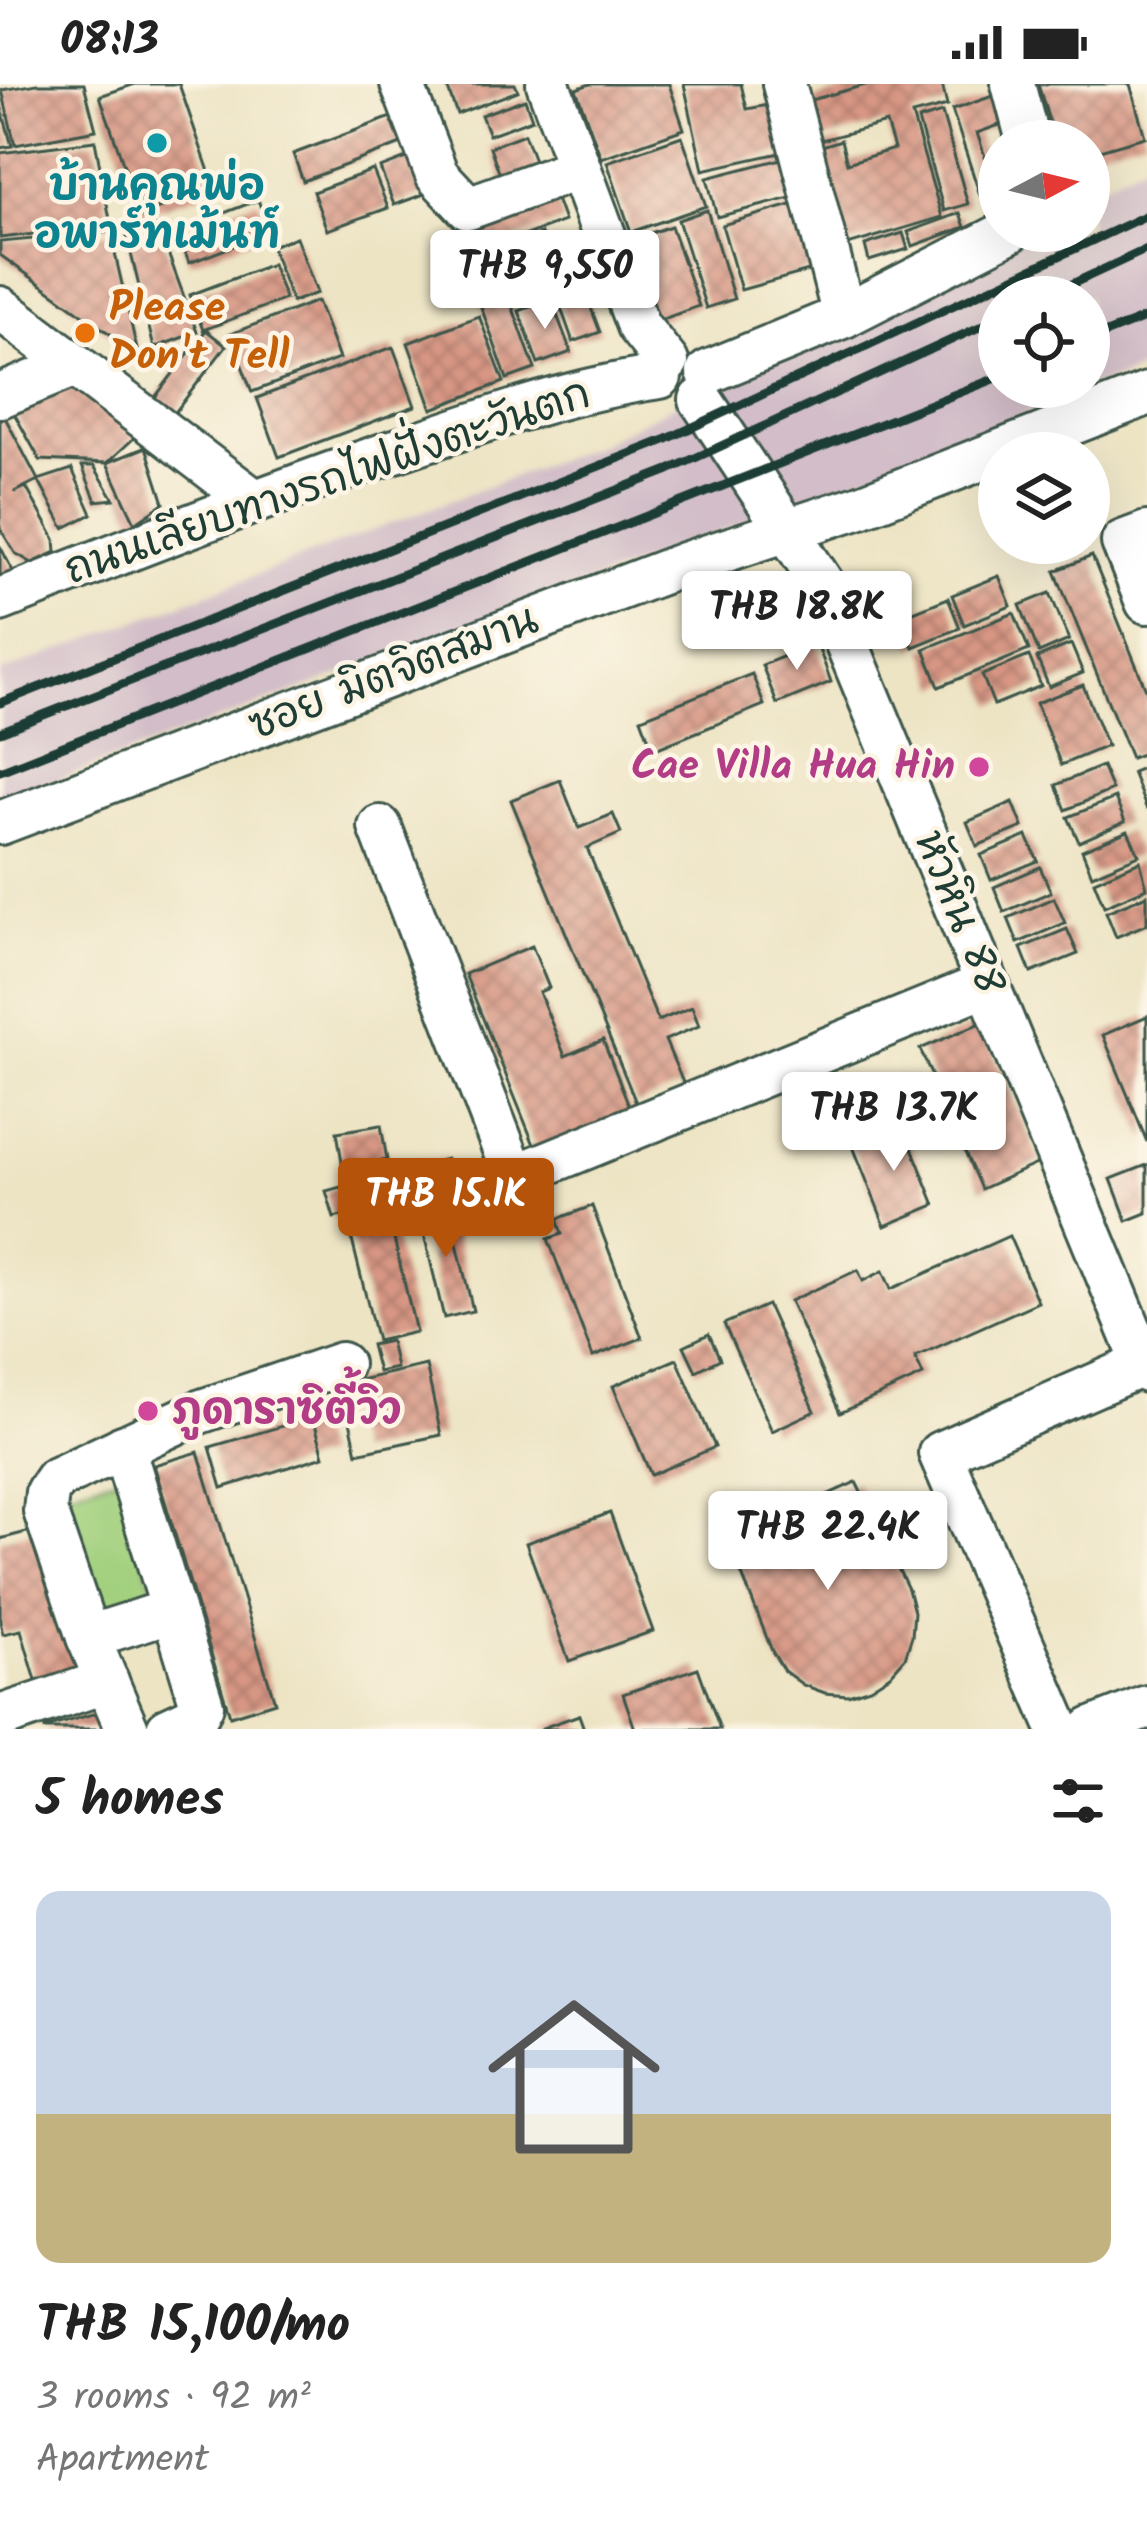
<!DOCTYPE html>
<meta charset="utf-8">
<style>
body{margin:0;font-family:Kalam,"Playpen Sans Thai",sans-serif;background:#f2f2f2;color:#222;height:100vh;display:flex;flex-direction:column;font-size:45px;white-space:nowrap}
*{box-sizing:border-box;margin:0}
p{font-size:39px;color:#767676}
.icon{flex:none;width:66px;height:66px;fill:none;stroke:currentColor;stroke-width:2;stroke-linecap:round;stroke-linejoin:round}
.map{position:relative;height:1645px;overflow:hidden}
.side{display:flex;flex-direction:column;background:#fff;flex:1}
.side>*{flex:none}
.needle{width:78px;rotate:83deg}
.controls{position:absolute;left:978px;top:36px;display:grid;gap:24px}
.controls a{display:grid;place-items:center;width:132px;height:132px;border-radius:50%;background:#fff;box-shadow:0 12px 48px #0002;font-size:60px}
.price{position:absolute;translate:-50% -102px;padding:0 27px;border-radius:12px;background:#fff;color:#222;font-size:39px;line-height:78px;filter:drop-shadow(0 3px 6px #0008)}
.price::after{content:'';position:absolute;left:50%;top:72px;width:36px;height:27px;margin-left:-18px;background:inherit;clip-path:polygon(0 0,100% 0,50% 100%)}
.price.selected{background:#b45309;color:#fff}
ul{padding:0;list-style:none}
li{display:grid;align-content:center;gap:24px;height:636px;padding:0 36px}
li+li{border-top:3px solid #e0e0e0}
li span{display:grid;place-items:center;height:372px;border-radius:24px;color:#555}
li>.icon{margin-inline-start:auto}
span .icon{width:216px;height:216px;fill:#fffc;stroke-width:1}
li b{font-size:51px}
h2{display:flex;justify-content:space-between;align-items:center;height:144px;padding:0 36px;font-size:51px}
.status{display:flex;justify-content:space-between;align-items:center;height:84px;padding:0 60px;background:#fff;direction:ltr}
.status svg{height:33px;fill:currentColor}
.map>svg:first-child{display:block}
</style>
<div class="status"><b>08:13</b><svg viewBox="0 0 49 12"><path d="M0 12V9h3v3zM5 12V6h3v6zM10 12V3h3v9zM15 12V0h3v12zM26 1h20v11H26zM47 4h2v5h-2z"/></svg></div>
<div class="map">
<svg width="1147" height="1645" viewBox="0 0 1147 1645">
<defs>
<pattern id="building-cross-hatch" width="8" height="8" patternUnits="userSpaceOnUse" patternTransform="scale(3)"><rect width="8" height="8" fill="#d89784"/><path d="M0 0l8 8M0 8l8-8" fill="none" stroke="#af7c6d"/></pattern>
</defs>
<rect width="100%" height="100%" fill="#fcf5e5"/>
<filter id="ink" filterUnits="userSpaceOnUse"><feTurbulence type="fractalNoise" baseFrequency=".00833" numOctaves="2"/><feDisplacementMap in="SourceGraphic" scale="24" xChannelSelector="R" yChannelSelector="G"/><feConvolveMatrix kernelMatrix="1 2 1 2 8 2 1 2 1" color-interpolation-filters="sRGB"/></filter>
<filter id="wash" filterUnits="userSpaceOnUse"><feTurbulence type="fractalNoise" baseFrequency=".004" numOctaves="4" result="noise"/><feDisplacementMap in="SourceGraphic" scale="48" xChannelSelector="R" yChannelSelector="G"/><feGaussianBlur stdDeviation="2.7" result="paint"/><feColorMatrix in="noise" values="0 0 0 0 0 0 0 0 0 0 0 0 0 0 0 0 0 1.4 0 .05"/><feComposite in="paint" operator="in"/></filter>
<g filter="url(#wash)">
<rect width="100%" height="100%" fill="#ede4c4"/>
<path fill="#d2bdc8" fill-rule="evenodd" d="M1147,77v206l-549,212 -598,222v-128l597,-228 415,-214h77v-40zM999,213h90v90h-90z"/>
<polygon fill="#a2d07e" stroke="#608659" stroke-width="3" points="119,1392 154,1509 97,1527 62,1409"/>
<g id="blocks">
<g fill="url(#building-cross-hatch)">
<polygon points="37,0 84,0 96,46 15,61 2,6"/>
<polygon points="135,0 179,0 215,105 141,131 100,12"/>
<polygon points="446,0 515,0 518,7 457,30"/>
<polygon points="590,0 669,0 684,45 601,74 576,5"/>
<polygon points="684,0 741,0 747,25 774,20 784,68 703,86"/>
<polygon points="869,0 942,0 947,22 912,31 942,133 848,161 819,63 841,56 847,79 894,65 886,39 818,57 807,17"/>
<polygon points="1038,0 1130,0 1145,53 1089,69 1089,57 1055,57"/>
<polygon points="993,12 1002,40 977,49 996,105 980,111 952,26"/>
<polygon points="525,15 532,35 489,51 481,31"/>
<polygon points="1,22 12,62 0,64 0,23"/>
<polygon points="942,29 968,120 944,127 918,36"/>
<polygon points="394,32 404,59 303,97 293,70"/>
<polygon points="524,50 540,92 505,105 490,63"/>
<polygon points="682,52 706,122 631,148 607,78"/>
<polygon points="95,57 111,141 0,154 0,69"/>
<polygon points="417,70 430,108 394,121 380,84"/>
<polygon points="785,74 795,113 717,133 707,94"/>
<polygon points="373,86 388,124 327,146 313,108"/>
<polygon points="553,107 564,137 470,172 459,142"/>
<polygon points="258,116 270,148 189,179 177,147"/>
<polygon points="798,119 816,185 741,206 722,141"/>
<polygon points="707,126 734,215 706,224 678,136"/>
<polygon points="960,129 965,143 913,162 908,148"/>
<polygon points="158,142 197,248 154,264 127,153"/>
<polygon points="671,142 699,222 652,239 625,158"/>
<polygon points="110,148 138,270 0,171 0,158"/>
<polygon points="903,149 908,165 869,177 865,161"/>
<polygon points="541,150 552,179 506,196 496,167"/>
<polygon points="296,153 317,209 292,218 271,162"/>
<polygon points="570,174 578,194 511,219 535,285 507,295 476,209"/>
<polygon points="272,180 285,215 203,246 190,211"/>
<polygon points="582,200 600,248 573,258 556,210"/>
<polygon points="551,215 571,268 538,280 519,227"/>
<polygon points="317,217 339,275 252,308 230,250"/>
<polygon points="479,232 504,298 432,325 408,259"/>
<polygon points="87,237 96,244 81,261 74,254"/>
<polygon points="206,246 226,262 170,335 150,320"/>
<polygon points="393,263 415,322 279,373 257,314"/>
<polygon points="66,297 135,353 107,379 146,363 164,419 135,439 107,379 40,376 11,324"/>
<polygon points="0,324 38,396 14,408 26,403 55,455 56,468 32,479 15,469 0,444"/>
<polygon points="82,382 94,382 114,415 96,417"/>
<polygon points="72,385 92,430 64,444 38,396"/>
<polygon points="0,462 17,495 0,503"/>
<polygon points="1092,472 1147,608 1147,668 1131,674 1055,487"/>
<polygon points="999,492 1011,522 964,541 952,511"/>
<polygon points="1050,509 1069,556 1039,569 1020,521"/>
<polygon points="948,514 960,544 913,563 901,533"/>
<polygon points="1014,529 1029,566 939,603 924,565"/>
<polygon points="817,559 831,598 777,620 762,581"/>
<polygon points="1071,560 1083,589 1049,603 1037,574"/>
<polygon points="1029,572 1041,602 994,621 982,591"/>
<polygon points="752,590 764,621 653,666 641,634"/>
<polygon points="1083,601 1107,662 1061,681 1036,619"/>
<polygon points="1102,682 1112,706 1066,726 1056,701"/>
<polygon points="1147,682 1147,726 1132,688"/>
<polygon points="560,696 579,744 613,730 621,749 587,764 658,937 692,923 699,942 665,956 684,1001 637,1021 511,716"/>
<polygon points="1115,714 1125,738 1079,758 1068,733"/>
<polygon points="1013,718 1023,743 977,762 967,738"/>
<polygon points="1128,747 1139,771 1092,791 1082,766"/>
<polygon points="1027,752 1038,777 991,796 981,771"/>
<polygon points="1140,777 1147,804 1104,822 1094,797"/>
<polygon points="1040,783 1051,808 1004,828 994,803"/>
<polygon points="1147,811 1147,840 1116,853 1106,828"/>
<polygon points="1054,814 1065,839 1018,859 1008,834"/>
<polygon points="1067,845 1078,870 1031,889 1021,864"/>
<polygon points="532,862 549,904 539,908 565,972 603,956 634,1034 539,1073 465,890"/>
<polygon points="1147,932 1147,1058 1103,951"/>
<polygon points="980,939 1041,1078 981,1105 920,965"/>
<polygon points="902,1039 935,1121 885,1142 852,1060"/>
<polygon points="381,1041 387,1076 343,1084 337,1048"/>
<polygon points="446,1075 454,1103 334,1134 326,1107"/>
<polygon points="1147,1081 1147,1129 1127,1137 1111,1095"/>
<polygon points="447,1117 473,1227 444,1234 418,1125"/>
<polygon points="592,1122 642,1254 593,1273 548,1155 562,1150 557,1135"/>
<polygon points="390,1138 416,1248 377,1257 350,1148"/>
<polygon points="1009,1152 1038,1218 915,1273 923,1291 840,1329 790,1217 858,1186 863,1197 883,1187 891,1205"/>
<polygon points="767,1221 815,1327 772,1347 724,1240"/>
<polygon points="709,1250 720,1275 696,1287 684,1262"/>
<polygon points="390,1257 396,1284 378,1288 371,1261"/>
<polygon points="677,1275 715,1363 651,1391 613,1302"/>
<polygon points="426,1281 441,1351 357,1369 342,1300"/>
<polygon points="313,1333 324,1372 222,1404 210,1363"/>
<polygon points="198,1368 275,1618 230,1632 154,1381"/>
<polygon points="856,1398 908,1505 914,1528 912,1552 905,1574 890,1591 870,1604 848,1611 825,1609 803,1601 784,1587 772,1567 728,1455"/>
<polygon points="610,1429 653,1547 569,1577 526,1459"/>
<polygon points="38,1445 80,1595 39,1607 21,1546 3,1550 0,1538 0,1455"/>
<polygon points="698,1584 720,1645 635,1645 623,1610"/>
<polygon points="106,1626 112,1645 45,1645 45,1644"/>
<polygon points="579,1631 584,1645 542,1645 542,1644"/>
</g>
</g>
</g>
<g filter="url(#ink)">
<use href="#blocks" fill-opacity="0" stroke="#3e564a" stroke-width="3"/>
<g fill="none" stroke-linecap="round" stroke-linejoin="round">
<g stroke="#3e564a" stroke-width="48">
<g id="minor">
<polyline points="402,0 437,91 468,124 579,84"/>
<polyline points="548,0 638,242 667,278"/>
<polyline points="784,0 844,232"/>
<polyline points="1013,0 1028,57"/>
<polyline points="0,224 253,416"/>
<polyline points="708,288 844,232 1010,147"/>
<polyline points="0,312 72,282"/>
<polyline points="701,316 822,499 1147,1287"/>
<polyline points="1147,449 1123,458 1147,518"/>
<path d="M0,516c131,-52 262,-103 395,-149 88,-30 173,-61 265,-74"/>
<polyline points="0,739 687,479 858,423 1147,310"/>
<polyline points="380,743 512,1086 523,1089 987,900"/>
<polyline points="123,1363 202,1621 196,1632 168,1645"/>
<polyline points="88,1553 173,1526"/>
<polyline points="0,1633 107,1597"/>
<polyline points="127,1645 88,1553 45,1427 47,1408 56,1395 199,1328 341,1280"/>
<polyline points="1059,1645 940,1369 1144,1280"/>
<polyline points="1092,1645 1147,1623"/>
</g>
</g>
<use href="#minor" stroke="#fff" stroke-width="42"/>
<g stroke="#1f3d34" stroke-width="9">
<polyline points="1044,213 1147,165"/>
<polyline points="1089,256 1147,233"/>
<polyline points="0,619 665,356 1147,131"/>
<polyline points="0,648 669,386 999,234"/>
<polyline points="0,687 999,293"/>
</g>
</g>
</g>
<circle fill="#0f9aa8" stroke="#fcf5e5" stroke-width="4.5" cx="157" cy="59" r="12"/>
<circle fill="#e8710a" stroke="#fcf5e5" stroke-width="4.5" cx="85" cy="249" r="12"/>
<g fill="#d1479c" stroke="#fcf5e5" stroke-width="4.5">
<circle cx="979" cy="683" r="12"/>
<circle cx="148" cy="1327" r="12"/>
</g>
<g text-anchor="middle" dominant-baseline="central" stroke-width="9" stroke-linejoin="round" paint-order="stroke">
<g font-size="42" font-weight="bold" fill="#0d838f" stroke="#fcf5e5">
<text x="157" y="103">บ้านคุณพ่อ<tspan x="157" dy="48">อพาร์ทเม้นท์</tspan></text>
</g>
<g font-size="42" font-weight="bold" fill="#c56008" stroke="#fcf5e5" text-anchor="start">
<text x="109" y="225">Please<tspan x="109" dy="48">Don't Tell</tspan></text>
</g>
<g font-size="42" fill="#1f3d34" stroke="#fcf5e5">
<text transform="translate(328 399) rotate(-19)">ถนนเลียบทางรถไฟฝั่งตะวันตก</text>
<text transform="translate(394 590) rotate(-21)">ซอย มิตจิตสมาน</text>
<text transform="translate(958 829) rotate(68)">หัวหิน 88</text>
</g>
<g font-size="42" font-weight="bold" fill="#b23c85" stroke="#fcf5e5" text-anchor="end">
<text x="955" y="683">Cae Villa Hua Hin</text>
<text x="172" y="1327" text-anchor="start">ภูดาราซิตี้วิว</text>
</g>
</g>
</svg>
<div class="controls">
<a><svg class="needle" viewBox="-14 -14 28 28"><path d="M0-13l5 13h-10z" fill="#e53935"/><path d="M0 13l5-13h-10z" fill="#767676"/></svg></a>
<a><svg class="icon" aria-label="locate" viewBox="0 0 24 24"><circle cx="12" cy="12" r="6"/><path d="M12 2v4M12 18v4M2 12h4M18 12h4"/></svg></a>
<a><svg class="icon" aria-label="layers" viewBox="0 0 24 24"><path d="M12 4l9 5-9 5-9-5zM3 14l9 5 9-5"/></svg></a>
</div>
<b class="price" style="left:545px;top:248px">THB 9,550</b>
<b class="price" style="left:797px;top:589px">THB 18.8K</b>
<b class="price" style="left:894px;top:1090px">THB 13.7K</b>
<b class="price selected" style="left:446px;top:1176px">THB 15.1K</b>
<b class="price" style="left:828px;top:1509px">THB 22.4K</b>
</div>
<section class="side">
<h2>5 homes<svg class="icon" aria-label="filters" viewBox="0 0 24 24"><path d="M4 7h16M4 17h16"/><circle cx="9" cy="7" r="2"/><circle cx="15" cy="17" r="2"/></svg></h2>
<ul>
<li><span style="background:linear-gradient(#c9d6e8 60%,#c2b280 0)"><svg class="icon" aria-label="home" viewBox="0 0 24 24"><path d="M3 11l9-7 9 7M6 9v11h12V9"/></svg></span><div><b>THB 15,100/mo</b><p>3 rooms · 92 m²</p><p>Apartment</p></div></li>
</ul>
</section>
